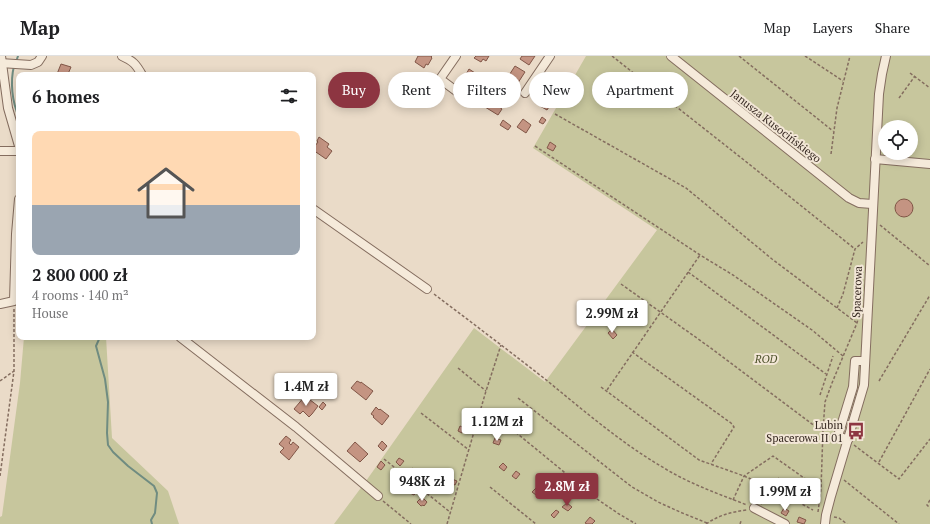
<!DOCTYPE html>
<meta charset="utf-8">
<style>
body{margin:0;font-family:"PT Serif",serif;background:#f6f6f6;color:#202124;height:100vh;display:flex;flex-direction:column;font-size:15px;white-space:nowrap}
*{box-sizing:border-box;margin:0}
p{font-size:13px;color:#757577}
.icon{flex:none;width:22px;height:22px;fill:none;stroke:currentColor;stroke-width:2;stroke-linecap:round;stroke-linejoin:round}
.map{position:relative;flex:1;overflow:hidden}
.drawer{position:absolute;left:16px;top:16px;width:300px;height:268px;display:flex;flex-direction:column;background:#fff;border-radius:8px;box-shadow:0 2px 10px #0003}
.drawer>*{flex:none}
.top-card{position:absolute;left:328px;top:16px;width:380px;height:36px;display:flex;gap:8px}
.tools{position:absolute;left:878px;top:64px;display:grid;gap:8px}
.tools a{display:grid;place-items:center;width:40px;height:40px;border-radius:50%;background:#fff;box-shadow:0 2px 10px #0003;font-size:20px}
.price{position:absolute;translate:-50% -34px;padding:0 9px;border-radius:4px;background:#fff;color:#222;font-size:13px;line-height:26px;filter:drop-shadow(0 1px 2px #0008)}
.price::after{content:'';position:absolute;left:50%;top:24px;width:12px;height:9px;margin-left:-6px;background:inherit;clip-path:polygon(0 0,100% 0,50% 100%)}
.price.active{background:#8d3541;color:#fff}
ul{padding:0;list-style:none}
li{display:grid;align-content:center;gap:8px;height:212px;padding:0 16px}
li+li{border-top:1px solid #e0e0e0}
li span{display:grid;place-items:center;height:124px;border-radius:8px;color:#555}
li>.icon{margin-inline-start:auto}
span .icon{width:72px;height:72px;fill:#fffc;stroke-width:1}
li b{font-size:17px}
h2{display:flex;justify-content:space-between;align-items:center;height:48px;padding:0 16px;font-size:17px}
.tag{padding:0 14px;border-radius:18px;background:#fff;box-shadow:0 2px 10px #0003;font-size:14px;line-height:36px}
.tag.active{background:#8d3541;color:#fff}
header{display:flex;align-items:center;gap:24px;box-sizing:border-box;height:56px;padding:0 20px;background:#fff;border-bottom:1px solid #e0e0e0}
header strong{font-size:19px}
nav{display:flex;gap:22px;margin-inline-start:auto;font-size:14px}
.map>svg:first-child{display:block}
</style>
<header>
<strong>Map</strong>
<nav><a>Map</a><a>Layers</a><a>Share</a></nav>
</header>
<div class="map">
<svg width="930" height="468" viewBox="0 0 930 468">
<rect width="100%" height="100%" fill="#eadbc8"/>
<g fill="#c7c69d" fill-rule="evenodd">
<path d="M586,0h344v468h-596l32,-43 108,-153 71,54 112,-152 -124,-82zM885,71h26v26h-26z"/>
<polygon points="24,281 106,281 112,382 168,435 179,468 0,468 0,461 2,460 20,327"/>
</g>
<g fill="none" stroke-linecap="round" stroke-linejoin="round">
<g stroke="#708c81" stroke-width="2">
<polyline points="17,3 18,0"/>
<path d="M14,10c-4,16 -2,36 5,51"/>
<polyline points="100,281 96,290 105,323 108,346 107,377 108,389 113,396 128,410 154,430 157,437 155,457 151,464 152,468"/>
</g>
</g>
<g fill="#c49482" stroke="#815647">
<polygon points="418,0 432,0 431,1 432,2 428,9 426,8 424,12 415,6"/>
<polygon points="476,0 489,0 486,5 483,3 481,6 474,2"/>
<polygon points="522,0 535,0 529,9 520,3"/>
<polygon points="61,8 71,11 68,18 70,19 60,19 57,18"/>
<polygon points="515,10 525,16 514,33 504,27"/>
<polygon points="469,13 478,19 470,34 458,26 462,20 464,22"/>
<polygon points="550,31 555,33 554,35 558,37 547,54 540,50 546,37 545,37 548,32 549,33"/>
<polygon points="494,36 497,38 498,37 503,42 498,50 502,53 498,59 485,51 490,45 488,44"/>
<polygon points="542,61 546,64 543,68 539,66"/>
<polygon points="523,63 531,69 526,77 517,71"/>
<polygon points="503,64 511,70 508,74 500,69"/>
<polygon points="319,81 329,88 327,91 332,95 326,103 313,94 313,90 314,89 315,90 318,86 317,85"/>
<polygon points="550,86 556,90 553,95 547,92"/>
<circle cx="904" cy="152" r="9"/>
<polygon points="612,273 617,279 613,283 608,277"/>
<polygon points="357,325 361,327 361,326 373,335 366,344 351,332"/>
<polygon points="305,340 318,350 312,358 309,361 303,355 300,358 294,353"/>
<polygon points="323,346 326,349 322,354 319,351"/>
<polygon points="376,351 379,354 380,353 389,360 382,369 373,361 374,360 371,358"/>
<polygon points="460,370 465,372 462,377 458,375"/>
<polygon points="286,380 291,384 289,387 291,389 293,386 299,391 289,404 280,396 284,392 279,388"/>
<polygon points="495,382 501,384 499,389 493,387"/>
<polygon points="382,385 387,390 383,395 378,390"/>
<polygon points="355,386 368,398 360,406 347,395"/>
<polygon points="399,402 404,405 400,410 396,406"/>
<polygon points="381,405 385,409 381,414 377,411"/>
<polygon points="503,407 507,411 504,415 499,411"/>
<polygon points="412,412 418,416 414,421 409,416"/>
<polygon points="516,415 520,418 516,423 512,420"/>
<polygon points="778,422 784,425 780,431 775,428"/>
<polygon points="403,423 407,426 404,431 400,428"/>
<polygon points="452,423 457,425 455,429 450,427"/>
<polygon points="796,429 802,432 800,438 794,435"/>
<polygon points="413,432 418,434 414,439 410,437"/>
<polygon points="536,432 539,435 536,439 532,436"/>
<polygon points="760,438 765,441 762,448 757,446"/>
<polygon points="422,441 427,446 424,450 423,449 421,450 417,446"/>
<polygon points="567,447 572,451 568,455 562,451"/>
<polygon points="784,452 789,455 786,460 781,457"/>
<polygon points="556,454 559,456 554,462 551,459"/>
<polygon points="590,461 595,465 592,468 587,468 585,467"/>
<polygon points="799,461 806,464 804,468 797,466"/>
</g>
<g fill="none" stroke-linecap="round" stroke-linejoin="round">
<g stroke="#846d5f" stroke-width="10">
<g id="minor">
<polyline points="1,0 8,52 19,90"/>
<path d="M122,0c11,5 14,8 20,19"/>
<polyline points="456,0 440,23 471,46"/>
<polyline points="671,0 849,142 859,147 872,148"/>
<polyline points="0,7 31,9 38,6 42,0"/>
<polyline points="525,37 550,0"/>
<polyline points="0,95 19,95"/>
<polyline points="875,103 930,108"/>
<polyline points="313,153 427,233"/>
<polyline points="0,248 14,245 16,178 19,143"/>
<polyline points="180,281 296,371 378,440"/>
<polyline points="848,384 838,380 853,331 855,305 865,305"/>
<polyline points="754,452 785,468"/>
<polyline points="825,468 826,459 831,440 864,329 879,38 882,18 886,0"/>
</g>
</g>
<g stroke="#846d5f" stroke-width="1.5" stroke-dasharray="3 2" stroke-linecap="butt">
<polyline points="612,0 749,108 855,193"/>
<polyline points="739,0 833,75"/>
<polyline points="805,0 843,25"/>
<polyline points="910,17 930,32"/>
<polyline points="899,42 915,20"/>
<polyline points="555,58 686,132 772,203 857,267"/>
<polyline points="535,90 700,199 733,219 812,274 843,300"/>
<polyline points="831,98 837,52 850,0"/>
<polyline points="880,169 930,210"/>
<polyline points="688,216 826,318"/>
<polyline points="621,228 708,290 816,371 823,374"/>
<path d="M434,238c37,28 74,56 111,85 38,31 76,64 119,89 26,16 55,26 83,37"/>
<polyline points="837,252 843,238 855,193 863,186"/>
<polyline points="632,296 731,367 734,371 711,408"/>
<polyline points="458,312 486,335"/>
<polyline points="0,325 14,315"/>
<polyline points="879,325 930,239"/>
<polyline points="601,331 699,404 744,420 774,433 813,454"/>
<polyline points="607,334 700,199"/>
<polyline points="820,339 833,300"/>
<polyline points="518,342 632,431 658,446 680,456 707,467"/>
<polyline points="421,357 469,394"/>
<polyline points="508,370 597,443 619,458 636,468"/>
<polyline points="854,389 899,423 930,383"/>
<polyline points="384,403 450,456"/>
<polyline points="879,406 930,313"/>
<polyline points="0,420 14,315 14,253"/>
<polyline points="844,424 899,468"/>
<polyline points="490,431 536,468"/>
<polyline points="733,444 744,420 773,400 814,429"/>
<polyline points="930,444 927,449 930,452"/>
<polyline points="383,445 411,468"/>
<polyline points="818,456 821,433 823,374 825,346 832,327 857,267 859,259"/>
<polyline points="834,461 839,462 847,468"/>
<polyline points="447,468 486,335 501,289"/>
<path d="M706,468c13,-9 25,-12 41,-14"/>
<polyline points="740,468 741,465"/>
</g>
<use href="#minor" stroke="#f5eada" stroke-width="8"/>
</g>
<defs>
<g id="bus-bare" transform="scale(1.38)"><path d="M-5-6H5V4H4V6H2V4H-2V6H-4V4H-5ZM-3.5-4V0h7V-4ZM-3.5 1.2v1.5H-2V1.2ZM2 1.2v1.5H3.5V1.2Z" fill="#8d3541" stroke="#f2e6d6" stroke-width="2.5" paint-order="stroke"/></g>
</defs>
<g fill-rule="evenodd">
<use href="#bus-bare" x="856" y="375"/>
</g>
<g text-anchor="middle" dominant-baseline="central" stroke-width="4" stroke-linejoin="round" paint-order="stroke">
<g font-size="11" fill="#362821" stroke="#f2e6d6">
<text transform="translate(776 70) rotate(38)">Janusza Kusocińskiego</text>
<text transform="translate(857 236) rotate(-88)">Spacerowa</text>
</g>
<g font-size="11" font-style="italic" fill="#4c5029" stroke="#f2e6d6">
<text x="766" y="303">ROD</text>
</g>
<g font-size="11" fill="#362821" stroke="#f2e6d6" text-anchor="end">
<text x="843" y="369">Lubin<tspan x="843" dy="13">Spacerowa II 01</tspan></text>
</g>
</g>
</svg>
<div class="tools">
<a><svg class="icon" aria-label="locate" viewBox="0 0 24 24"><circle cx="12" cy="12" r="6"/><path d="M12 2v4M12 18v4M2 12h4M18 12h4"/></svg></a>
</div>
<b class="price" style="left:612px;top:278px">2.99M zł</b>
<b class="price" style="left:306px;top:351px">1.4M zł</b>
<b class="price" style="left:497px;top:386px">1.12M zł</b>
<b class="price" style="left:422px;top:446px">948K zł</b>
<b class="price active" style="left:567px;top:451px">2.8M zł</b>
<b class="price" style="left:785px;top:456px">1.99M zł</b>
<div class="top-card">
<a class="tag active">Buy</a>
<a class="tag">Rent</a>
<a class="tag">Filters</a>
<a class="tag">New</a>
<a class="tag">Apartment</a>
</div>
<section class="drawer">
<h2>6 homes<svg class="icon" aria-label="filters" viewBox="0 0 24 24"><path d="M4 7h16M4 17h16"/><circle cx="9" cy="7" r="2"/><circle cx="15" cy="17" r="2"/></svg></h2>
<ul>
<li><span style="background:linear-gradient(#ffd9b3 60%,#9aa5b1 0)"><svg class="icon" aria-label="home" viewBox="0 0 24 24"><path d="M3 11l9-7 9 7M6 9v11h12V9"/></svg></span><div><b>2 800 000 zł</b><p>4 rooms · 140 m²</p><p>House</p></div></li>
</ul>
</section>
</div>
